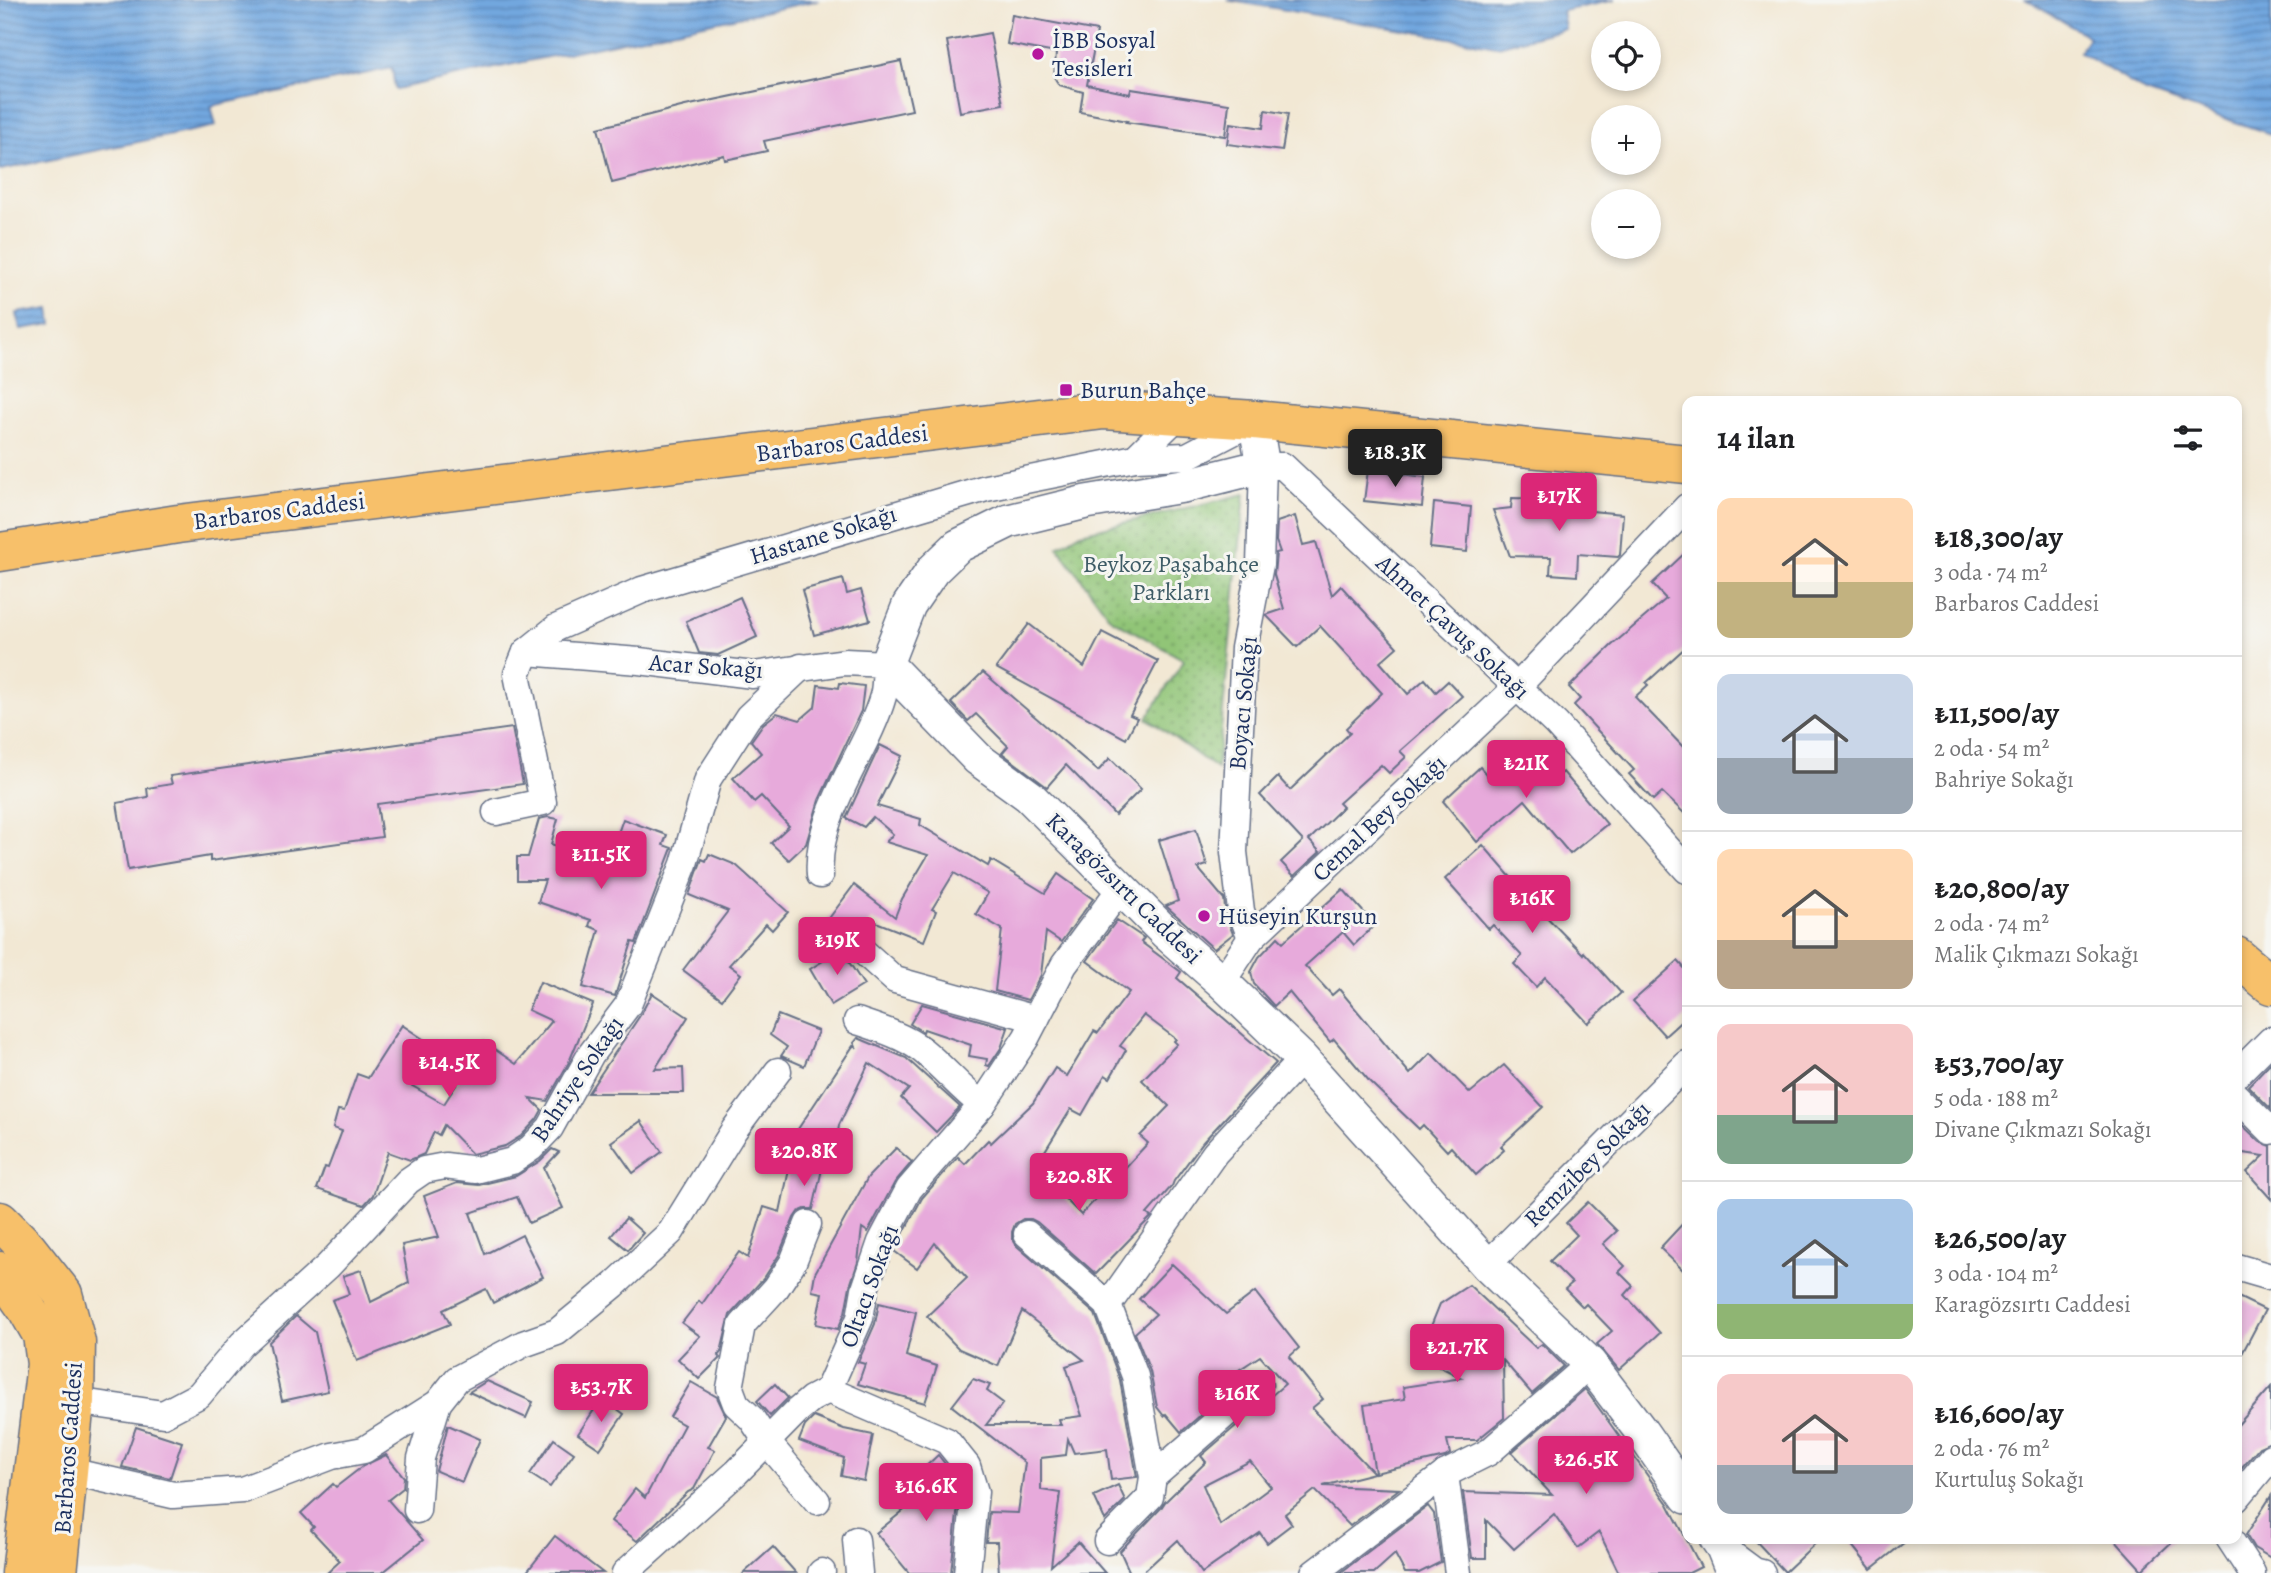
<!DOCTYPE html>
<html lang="tr">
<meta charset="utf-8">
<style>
body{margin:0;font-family:Alegreya,serif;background:#f2f2f2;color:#202124;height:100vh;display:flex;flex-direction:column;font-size:26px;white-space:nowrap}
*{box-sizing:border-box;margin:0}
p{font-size:23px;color:#757577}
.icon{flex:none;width:38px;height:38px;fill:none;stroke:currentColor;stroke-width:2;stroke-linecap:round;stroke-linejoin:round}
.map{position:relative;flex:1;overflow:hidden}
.details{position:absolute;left:1682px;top:396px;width:560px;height:1148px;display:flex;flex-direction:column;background:#fff;border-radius:14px;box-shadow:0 4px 10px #0003}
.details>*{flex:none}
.controls{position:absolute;left:1591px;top:21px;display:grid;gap:14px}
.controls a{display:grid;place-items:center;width:70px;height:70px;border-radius:50%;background:#fff;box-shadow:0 4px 10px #0003;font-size:35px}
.price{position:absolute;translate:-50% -60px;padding:0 16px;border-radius:7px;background:#db2777;color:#fff;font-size:23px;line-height:46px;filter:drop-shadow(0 2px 4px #0008)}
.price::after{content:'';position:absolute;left:50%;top:42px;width:21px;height:16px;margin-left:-10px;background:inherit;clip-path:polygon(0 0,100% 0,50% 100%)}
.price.current{background:#222;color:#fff}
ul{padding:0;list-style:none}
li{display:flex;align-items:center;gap:21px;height:175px;padding:0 35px}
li+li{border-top:2px solid #e0e0e0}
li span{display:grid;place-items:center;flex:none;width:196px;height:140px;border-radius:14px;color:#555}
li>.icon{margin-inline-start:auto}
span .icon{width:84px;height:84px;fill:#fffc;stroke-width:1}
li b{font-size:30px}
h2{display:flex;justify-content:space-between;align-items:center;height:84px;padding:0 35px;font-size:30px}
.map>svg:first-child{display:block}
</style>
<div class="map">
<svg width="2271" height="1573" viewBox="0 0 2271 1573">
<defs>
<pattern id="park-dots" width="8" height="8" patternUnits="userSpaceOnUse" patternTransform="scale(1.75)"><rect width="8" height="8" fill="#91c577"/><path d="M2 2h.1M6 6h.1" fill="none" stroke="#76a065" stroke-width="1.8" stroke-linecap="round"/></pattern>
<pattern id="water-rules" width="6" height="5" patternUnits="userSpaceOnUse" patternTransform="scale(1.75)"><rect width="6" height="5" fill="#72a7df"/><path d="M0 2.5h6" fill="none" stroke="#5d88b8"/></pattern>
</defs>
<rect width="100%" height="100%" fill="#f6f6f2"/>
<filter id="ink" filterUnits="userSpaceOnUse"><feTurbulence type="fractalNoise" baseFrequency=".0143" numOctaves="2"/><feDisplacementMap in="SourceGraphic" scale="14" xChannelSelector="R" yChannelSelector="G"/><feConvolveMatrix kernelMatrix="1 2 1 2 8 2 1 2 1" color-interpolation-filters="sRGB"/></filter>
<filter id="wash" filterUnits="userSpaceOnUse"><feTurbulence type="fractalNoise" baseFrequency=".00686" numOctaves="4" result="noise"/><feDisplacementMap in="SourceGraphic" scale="28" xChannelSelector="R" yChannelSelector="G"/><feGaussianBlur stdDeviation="1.57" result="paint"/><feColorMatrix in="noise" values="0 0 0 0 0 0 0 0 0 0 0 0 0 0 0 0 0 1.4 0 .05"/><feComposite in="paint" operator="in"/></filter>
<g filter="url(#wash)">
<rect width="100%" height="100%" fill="#f2e8d4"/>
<polygon fill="url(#park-dots)" stroke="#567a6a" stroke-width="2" points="1245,494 1217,769 1147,718 1184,660 1110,618 1058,547 1081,533"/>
<g fill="url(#water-rules)" stroke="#466b9e" stroke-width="2">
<polygon points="0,0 819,0 395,89 392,68 211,106 216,126 0,170"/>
<polygon points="1227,0 1615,0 1562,11 1565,29 1497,46"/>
<polygon points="2027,0 2271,0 2271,134 2146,92 2080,52 2089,37"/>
<polygon points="50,308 52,324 20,329 17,313"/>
</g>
<g id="blocks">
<g fill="#e7aadb" fill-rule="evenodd">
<polygon points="1012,15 1097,31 1087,85 1130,94 1131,89 1229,104 1225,136 1126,122 1127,121 1080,112 1083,92 1059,85 1054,77 1056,53 1007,44"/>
<polygon points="990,33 1003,104 960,112 947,41"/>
<polygon points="901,61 912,110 764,141 767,151 725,160 724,155 612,183 598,128 685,106"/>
<polygon points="1265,110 1288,114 1282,151 1227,144 1230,123 1263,128"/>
<polygon points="1368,470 1425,477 1422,507 1364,501"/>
<polygon points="1512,498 1540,499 1540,503 1581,506 1581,510 1623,514 1620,555 1618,557 1578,554 1577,576 1550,574 1551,557 1510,556 1493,510 1511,508"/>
<polygon points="1434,503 1471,507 1467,552 1430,548"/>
<polygon points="1295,516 1303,545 1316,542 1332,595 1341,586 1397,647 1380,662 1408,694 1425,679 1436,692 1448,681 1462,696 1400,751 1406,757 1389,773 1381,765 1339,803 1343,807 1309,840 1320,852 1294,876 1281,862 1303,841 1260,795 1278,777 1290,790 1350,733 1346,728 1382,693 1320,626 1297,647 1266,615 1284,609 1274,575 1276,553 1280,552 1276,541 1277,522"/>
<polygon points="1687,551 1687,646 1646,683 1648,685 1635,697 1687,751 1687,816 1662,792 1653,800 1629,774 1634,770 1574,705 1580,699 1569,687 1611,646 1666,599 1652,584"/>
<polygon points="843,579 847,594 861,590 870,620 814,635 802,590"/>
<polygon points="740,597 757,637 718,655 699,653 686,621"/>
<polygon points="1029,624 1084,667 1102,632 1158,661 1130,715 1137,718 1126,739 996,668"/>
<polygon points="983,672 1098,771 1110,758 1141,789 1115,815 1066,765 1047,787 1002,753 1008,746 976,714 968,721 951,703"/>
<polygon points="840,683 864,686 861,711 819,800 806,844 789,860 771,843 789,826 761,796 754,802 733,778 761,753 751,741 763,724 777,713 800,720 815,707 818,685 839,688"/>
<polygon points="512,728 523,784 377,804 382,837 210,861 210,856 128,870 117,803 148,797 147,788 172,784 170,776"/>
<polygon points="1529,743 1560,775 1563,772 1607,824 1570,854 1525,800 1477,842 1443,801 1480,767 1491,780"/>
<polygon points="880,745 902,756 877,806 921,819 920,825 988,866 991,860 1045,893 1058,874 1093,899 1061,942 1046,932 1041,975 1028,1000 995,991 1002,929 976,914 988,893 954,873 932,909 936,911 924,941 871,920 862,931 852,930 844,935 827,921 854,885 895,917 902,899 928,855 886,842 893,834 873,817 864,827 846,818"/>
<polygon points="548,817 558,819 551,844 607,864 623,819 667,835 663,845 672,848 636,943 632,942 615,996 583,987 599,930 589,926 591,920 538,902 545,880 517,880 517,857 528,857 539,819"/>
<polygon points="1196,829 1207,865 1198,868 1224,899 1226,916 1233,934 1214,949 1166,906 1178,901 1159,840"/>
<polygon points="1483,845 1532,902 1583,954 1584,952 1621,993 1588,1023 1545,977 1536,987 1514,964 1522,956 1493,925 1489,929 1445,879"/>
<polygon points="709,854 736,865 788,912 772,930 766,924 729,965 741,974 722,999 683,970 728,911 689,895 702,859 706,861"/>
<polygon points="1343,889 1375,925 1354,945 1343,932 1305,966 1332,995 1339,989 1410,1074 1431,1053 1470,1093 1504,1065 1543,1107 1501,1146 1504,1150 1476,1175 1451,1147 1447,1151 1423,1125 1419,1129 1370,1082 1334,1039 1330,1042 1289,992 1274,1006 1254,984 1251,972 1259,957 1278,937 1283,942"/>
<path d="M1117,920l27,18 -3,4 40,30 -4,6 99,85 -73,79 -29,39 -2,5 -25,28 4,3 -55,57 -59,-52 -6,-3h-8l-8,5 -3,8v6l5,8 78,68 25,66 17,97 -26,3 -4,-31 -33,4 -6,-14 -2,16 -25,3v32l19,3 -9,73 27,-24 27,31h-106l-2,-31h-11l3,-30 29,1 7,-50 -73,-57 21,-27 17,6 -3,6 16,12 -17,22h75l-2,-6 23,-3 -16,-50 18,-6 -62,-49 -24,55 -39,-17 -32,-33 40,-38 -32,-35 -18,25 -23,-17 28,-53 36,-41 7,7 23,-24 3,3 42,-40 22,-35 12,8 27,-45 4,2 31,-41 -42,-31zM1144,1015l32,24 -2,2 3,3 -35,36 27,26 -29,30 8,7 -67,72 -49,-50 11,-11 28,-45 11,6 23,-40 5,3 16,-28 -6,-4z"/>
<polygon points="841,950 864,985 831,1005 810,969"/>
<polygon points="1678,961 1687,971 1687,1016 1665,1036 1633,1001"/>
<polygon points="540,982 593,1004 569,1062 547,1101 530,1098 542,1110 537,1119 521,1136 505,1146 472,1154 444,1125 439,1135 434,1132 424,1154 410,1160 388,1152 373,1195 364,1205 317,1189 325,1167 328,1168 342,1131 333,1128 338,1110 344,1111 357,1074 368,1078 402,1025 432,1045 407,1083 444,1104 484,1042 516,1064 552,1021 528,1010"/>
<polygon points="652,993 688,1017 655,1069 683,1068 684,1093 588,1093 641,1014"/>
<polygon points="922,1004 1008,1028 1001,1048 989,1066 986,1065 987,1059 969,1056 971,1045 924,1029 923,1032 910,1024"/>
<polygon points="778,1015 818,1031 804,1066 781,1056 787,1047 770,1035"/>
<polygon points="858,1038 906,1058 960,1107 936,1132 901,1098 909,1089 869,1063 839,1125 835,1157 825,1156 813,1209 805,1209 798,1212 794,1218 779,1255 764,1278 730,1315 721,1352 718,1356 720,1358 699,1379 678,1359 700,1336 682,1323 699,1301 702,1304 739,1252 748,1258 764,1207 780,1212 793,1151 792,1151 794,1135 853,1046 856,1047 854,1043"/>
<polygon points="2271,1062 2271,1109 2248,1086"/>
<polygon points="2236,1119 2260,1142 2271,1146 2271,1199 2247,1172 2264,1156 2236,1152"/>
<polygon points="641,1121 662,1152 633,1173 611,1142"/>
<polygon points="896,1148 912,1162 895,1182 868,1232 862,1228 858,1262 850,1286 845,1313 838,1329 816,1324 822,1293 812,1291 815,1273 868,1177"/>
<polygon points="552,1149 559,1152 544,1168 563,1208 529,1223 517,1197 470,1213 485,1254 522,1235 543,1277 493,1303 486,1289 443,1310 450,1324 357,1361 332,1300 349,1294 343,1276 361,1270 371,1302 409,1283 402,1245 439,1237 424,1196 457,1183 479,1185 516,1176 540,1161"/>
<polygon points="1588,1202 1617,1231 1603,1244 1625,1266 1619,1272 1633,1286 1625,1295 1660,1333 1619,1370 1597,1344 1612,1331 1586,1304 1583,1307 1565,1289 1572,1283 1550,1261 1577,1235 1566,1223"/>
<polygon points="626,1218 643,1233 628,1250 611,1236"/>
<polygon points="1687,1219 1687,1274 1660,1248"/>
<path d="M1172,1264l54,50 29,-22 44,56 -10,9 34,42 -11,9 62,65 -51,13 76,3 -49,37 -35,-36 -30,24 7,10 -25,19 -7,-10 -58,40 -24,-33 -36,33h-12l-10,-22 41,-43 4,-6 41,-40 -5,-6 84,-72 -25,-28 -53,35 9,11 -35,30 -15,-18 -2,2 -7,-9 -7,-36 -15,-38 21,-19 -17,-15zM1250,1461l21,26 -51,38 -17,-40z"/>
<polygon points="1469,1285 1536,1348 1542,1344 1564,1366 1532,1394 1503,1360 1504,1418 1477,1440 1447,1440 1450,1454 1445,1457 1375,1473 1364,1405 1405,1399 1403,1387 1462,1378 1419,1356 1440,1304"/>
<polygon points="2236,1296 2265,1310 2236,1365"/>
<polygon points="879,1303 916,1312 906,1356 937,1366 925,1403 858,1384 865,1364 858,1362 875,1324"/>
<polygon points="296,1316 315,1332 328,1391 282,1401 269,1342"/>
<polygon points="487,1381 533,1402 526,1418 469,1392"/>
<polygon points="691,1382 717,1397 726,1416 708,1447 715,1450 694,1489 688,1492 637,1541 611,1521 635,1489 645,1498 684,1425 670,1417"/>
<polygon points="775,1384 788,1398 770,1416 757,1401"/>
<polygon points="2271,1387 2271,1442 2259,1447 2236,1474 2236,1427"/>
<polygon points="1585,1389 1668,1504 1701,1567 1689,1573 1619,1573 1599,1532 1578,1548 1554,1514 1514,1549 1486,1520 1486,1558 1472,1558 1463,1492 1552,1495 1512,1452"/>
<polygon points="602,1398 624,1414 600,1449 578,1434"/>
<polygon points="814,1417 844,1429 873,1435 864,1481 841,1476 844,1458 799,1441 805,1426"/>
<polygon points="448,1425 480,1439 462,1482 436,1471"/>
<polygon points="136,1427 182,1442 170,1478 122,1467"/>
<polygon points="554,1439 574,1453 550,1487 530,1474"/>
<polygon points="386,1455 404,1477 403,1488 388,1500 423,1540 382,1573 327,1573 340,1561 311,1530 314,1527 301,1513 333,1484 336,1487 363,1466"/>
<polygon points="938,1455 953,1474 959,1494 951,1573 909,1573 876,1533 919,1498 906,1485"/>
<polygon points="1118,1485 1125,1500 1105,1520 1094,1496"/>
<polygon points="2271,1496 2271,1558 2254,1548 2246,1535"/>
<polygon points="1428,1506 1434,1514 1441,1562 1419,1573 1405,1573 1395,1554 1374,1573 1340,1573"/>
<polygon points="555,1536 603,1573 526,1573"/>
<polygon points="1753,1538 1821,1538 1785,1572"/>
<polygon points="1846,1538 1910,1538 1871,1569"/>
<polygon points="2113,1538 2176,1538 2142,1570"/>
<polygon points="773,1547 796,1573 744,1573"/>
</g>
</g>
</g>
<g filter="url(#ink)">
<use href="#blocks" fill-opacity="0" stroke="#667087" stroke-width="2"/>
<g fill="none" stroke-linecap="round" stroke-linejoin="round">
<g stroke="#667087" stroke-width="29">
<g id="minor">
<polyline points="1135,458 1179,415"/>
<path d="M526,652l113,9 114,14 92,-13 41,2c-1,10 0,22 -3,32 -17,59 -68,117 -63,179"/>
<polyline points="496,812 543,802 517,674 526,652 556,628 642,590 986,488 1135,458 1187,456 1254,421"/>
<polyline points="1251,938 1241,911 1234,852 1244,648 1260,565 1263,466 1283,466 1517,687 1556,724 1687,870"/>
<polyline points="856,945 895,980 1036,1019"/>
<polyline points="1222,982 1251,938 1517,687 1687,507"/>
<path d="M857,1021c21,7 47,15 65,29 21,17 38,38 60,55"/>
<polyline points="2236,1075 2271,1040"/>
<polyline points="2236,1096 2271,1131"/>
<polyline points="808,1224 793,1262 776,1288 742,1325 730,1388 736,1404 752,1419 767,1442 817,1501"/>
<polyline points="1027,1234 1108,1305"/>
<polyline points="1487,1265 1687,1064"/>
<polyline points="2236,1267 2267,1276"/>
<polyline points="828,1390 947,1441 967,1466 975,1492 967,1573"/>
<polyline points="75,1401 163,1414 199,1395 242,1344 328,1266 408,1181 424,1170 445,1166 476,1170 512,1161 531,1148 550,1128 591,1054 628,1005 684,864 708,779 748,717 801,667"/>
<polyline points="69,1471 173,1495 242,1490 332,1456 364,1450 438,1403 457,1379 523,1344 557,1332 614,1285 671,1232 734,1130 778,1071"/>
<polyline points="1445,1474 1458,1573"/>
<polyline points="1153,1477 1259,1385"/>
<polyline points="2236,1499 2271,1457"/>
<polyline points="417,1510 421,1458 438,1403"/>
<polyline points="2229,1538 2252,1573"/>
<polyline points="856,1540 859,1573"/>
<polyline points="1107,1541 1150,1497 1153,1477 1135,1376 1108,1305 1215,1153 1302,1059"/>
<polyline points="1725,1545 1723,1548 1754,1571 1762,1573"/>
<polyline points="625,1573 737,1472 797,1411 811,1399 828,1390 860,1318 865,1289 881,1242 909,1189 982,1105 1026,1038 1064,965 1121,888"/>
<polyline points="821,1573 822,1572"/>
<polyline points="1314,1573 1445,1474 1489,1452 1590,1364"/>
</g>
</g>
<g stroke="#667087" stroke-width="36">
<g id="tertiary">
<polyline points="1255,420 1263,466 1183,486 1086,502 1009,521 958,546 933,570 909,605 886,664 978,759 1029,796 1166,933 1222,982 1302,1059 1487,1265 1590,1364 1641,1431 1687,1497"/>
<polyline points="1716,1538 1723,1548 1733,1573"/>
</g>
</g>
<g stroke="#667087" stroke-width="41">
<g id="primary">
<polyline points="0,552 178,524 1104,410 1255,420 1687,464"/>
<polyline points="2236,956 2271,985"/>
<polyline points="0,1221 26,1247 63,1294 76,1342 75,1401 58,1573"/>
<polyline points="0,1271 27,1309 42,1335 46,1364 21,1573"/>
</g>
</g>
<use href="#minor" stroke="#fff" stroke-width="26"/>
<use href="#tertiary" stroke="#fff" stroke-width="33"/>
<use href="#primary" stroke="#f7c06b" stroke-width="38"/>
</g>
</g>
<g fill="#b5179e" stroke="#f6f6f2" stroke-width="2.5">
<circle cx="1038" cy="54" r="7"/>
<rect x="1059" y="383" width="14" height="14" rx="3.5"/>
<circle cx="1204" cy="916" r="7"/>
</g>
<g text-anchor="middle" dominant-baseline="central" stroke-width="6" stroke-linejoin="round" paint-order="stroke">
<g font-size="24" fill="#1b2f5e" stroke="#f6f6f2" text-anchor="start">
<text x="1052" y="40">İBB Sosyal<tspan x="1052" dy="28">Tesisleri</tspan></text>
<text x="1080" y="390">Burun Bahçe</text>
<text x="1218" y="916">Hüseyin Kurşun</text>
</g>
<g font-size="24" fill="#1b2f5e" stroke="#f6f6f2">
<text transform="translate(842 443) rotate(-7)">Barbaros Caddesi</text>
<text transform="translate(279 511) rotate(-7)">Barbaros Caddesi</text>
<text transform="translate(823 535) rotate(-17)">Hastane Sokağı</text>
<text transform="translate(1453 627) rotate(43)">Ahmet Çavuş Sokağı</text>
<text transform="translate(706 666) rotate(4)">Acar Sokağı</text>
<text transform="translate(1243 703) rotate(-85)">Boyacı Sokağı</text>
<text transform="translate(1379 818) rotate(-43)">Cemal Bey Sokağı</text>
<text transform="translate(1124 888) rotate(44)">Karagözsırtı Caddesi</text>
<text transform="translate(577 1079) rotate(-56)">Bahriye Sokağı</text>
<text transform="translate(1587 1164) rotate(-45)">Remzibey Sokağı</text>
<text transform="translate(869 1286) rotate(-70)">Oltacı Sokağı</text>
<text transform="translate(68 1448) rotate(-86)">Barbaros Caddesi</text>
</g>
<g font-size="24" fill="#3e5c66" stroke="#f6f6f2">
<text x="1171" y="564">Beykoz Paşabahçe<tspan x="1171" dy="28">Parkları</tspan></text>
</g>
</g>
</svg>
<div class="controls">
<a><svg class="icon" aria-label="locate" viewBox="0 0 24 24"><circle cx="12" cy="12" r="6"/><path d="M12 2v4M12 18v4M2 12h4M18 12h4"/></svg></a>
<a>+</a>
<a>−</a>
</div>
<b class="price current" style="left:1395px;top:489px">₺18.3K</b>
<b class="price" style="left:1559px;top:533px">₺17K</b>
<b class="price" style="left:1526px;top:800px">₺21K</b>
<b class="price" style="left:601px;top:891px">₺11.5K</b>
<b class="price" style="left:1532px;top:935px">₺16K</b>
<b class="price" style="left:837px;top:977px">₺19K</b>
<b class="price" style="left:449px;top:1099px">₺14.5K</b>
<b class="price" style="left:804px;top:1188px">₺20.8K</b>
<b class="price" style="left:1079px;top:1213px">₺20.8K</b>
<b class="price" style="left:1457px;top:1384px">₺21.7K</b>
<b class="price" style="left:601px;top:1424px">₺53.7K</b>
<b class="price" style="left:1237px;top:1430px">₺16K</b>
<b class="price" style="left:1586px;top:1496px">₺26.5K</b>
<b class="price" style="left:926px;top:1523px">₺16.6K</b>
<section class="details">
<h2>14 ilan<svg class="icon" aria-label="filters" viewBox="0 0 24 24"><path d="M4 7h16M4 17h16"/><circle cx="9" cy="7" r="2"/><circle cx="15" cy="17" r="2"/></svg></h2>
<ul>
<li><span style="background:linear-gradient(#ffd9b3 60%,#c2b280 0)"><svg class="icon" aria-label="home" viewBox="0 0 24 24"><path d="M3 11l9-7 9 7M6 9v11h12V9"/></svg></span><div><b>₺18,300/ay</b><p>3 oda · 74 m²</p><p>Barbaros Caddesi</p></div></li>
<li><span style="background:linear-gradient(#c9d6e8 60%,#9aa5b1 0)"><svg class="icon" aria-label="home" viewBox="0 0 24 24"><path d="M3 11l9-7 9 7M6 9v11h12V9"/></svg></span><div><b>₺11,500/ay</b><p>2 oda · 54 m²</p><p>Bahriye Sokağı</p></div></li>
<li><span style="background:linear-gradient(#ffd9b3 65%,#b9a48a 0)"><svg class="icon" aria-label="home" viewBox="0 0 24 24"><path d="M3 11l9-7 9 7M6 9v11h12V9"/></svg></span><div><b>₺20,800/ay</b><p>2 oda · 74 m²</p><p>Malik Çıkmazı Sokağı</p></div></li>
<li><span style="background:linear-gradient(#f6c9c9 65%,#7fa58c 0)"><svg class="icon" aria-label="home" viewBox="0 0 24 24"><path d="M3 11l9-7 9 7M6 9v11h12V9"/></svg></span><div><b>₺53,700/ay</b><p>5 oda · 188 m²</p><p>Divane Çıkmazı Sokağı</p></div></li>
<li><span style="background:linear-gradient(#a9c7e8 75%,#8fb573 0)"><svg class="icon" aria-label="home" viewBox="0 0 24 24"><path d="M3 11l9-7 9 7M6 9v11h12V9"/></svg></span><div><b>₺26,500/ay</b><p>3 oda · 104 m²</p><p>Karagözsırtı Caddesi</p></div></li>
<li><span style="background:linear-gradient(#f6c9c9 65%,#9aa5b1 0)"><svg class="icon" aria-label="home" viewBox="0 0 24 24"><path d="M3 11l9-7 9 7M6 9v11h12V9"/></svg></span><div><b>₺16,600/ay</b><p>2 oda · 76 m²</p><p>Kurtuluş Sokağı</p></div></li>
</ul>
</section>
</div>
